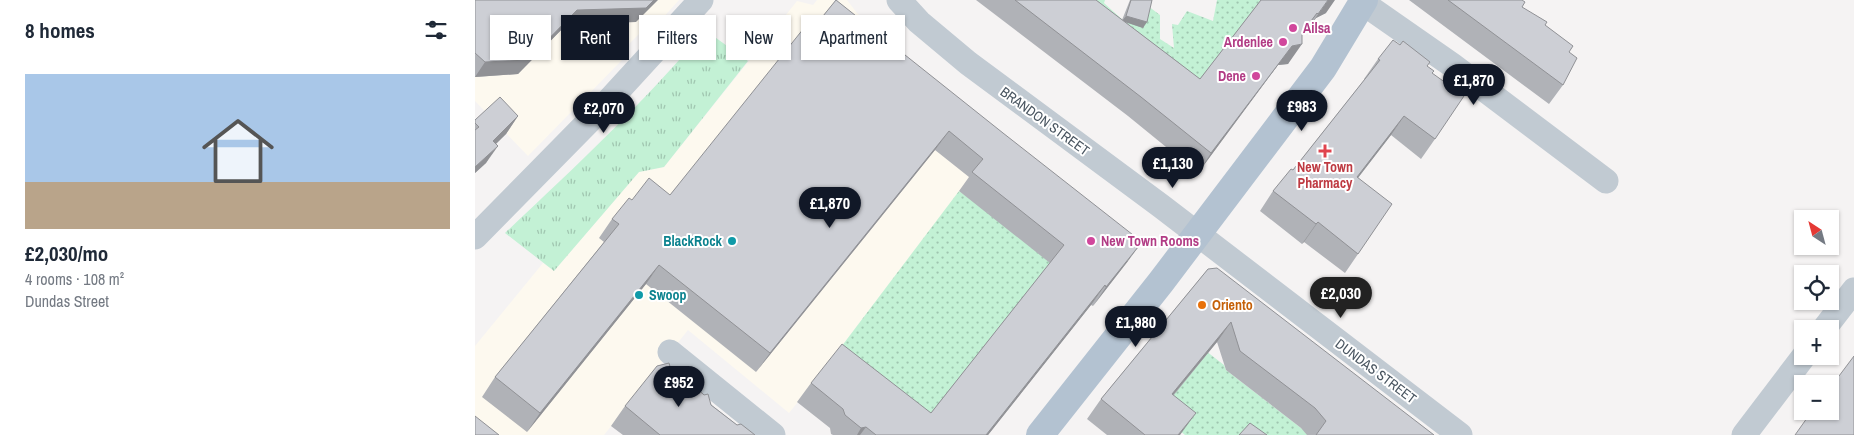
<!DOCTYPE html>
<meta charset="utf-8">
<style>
body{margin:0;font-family:"Archivo Narrow",sans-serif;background:#f6f6f7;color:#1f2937;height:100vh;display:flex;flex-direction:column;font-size:19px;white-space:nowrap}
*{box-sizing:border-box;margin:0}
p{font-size:16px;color:#747a83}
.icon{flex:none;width:28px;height:28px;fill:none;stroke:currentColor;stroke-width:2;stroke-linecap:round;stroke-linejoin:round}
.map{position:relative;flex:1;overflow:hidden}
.panel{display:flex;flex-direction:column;background:#fff;width:475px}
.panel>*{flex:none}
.banner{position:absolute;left:15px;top:15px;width:475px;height:45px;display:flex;gap:10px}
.needle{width:32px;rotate:324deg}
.fabs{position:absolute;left:1319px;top:210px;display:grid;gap:10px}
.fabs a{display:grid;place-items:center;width:45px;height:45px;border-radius:0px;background:#fff;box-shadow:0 1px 4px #0004;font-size:25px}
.price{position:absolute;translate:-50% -42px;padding:0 11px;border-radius:18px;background:#111827;color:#fff;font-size:16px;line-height:32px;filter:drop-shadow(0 1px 2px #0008)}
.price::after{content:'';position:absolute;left:50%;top:30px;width:15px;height:11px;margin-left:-8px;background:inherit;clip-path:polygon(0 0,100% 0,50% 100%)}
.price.on{background:#222;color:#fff}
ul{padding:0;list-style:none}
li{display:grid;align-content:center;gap:10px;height:265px;padding:0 25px}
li+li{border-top:1px solid #e0e1e3}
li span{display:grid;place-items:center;height:155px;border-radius:0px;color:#555}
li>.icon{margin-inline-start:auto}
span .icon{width:90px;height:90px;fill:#fffc;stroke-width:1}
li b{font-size:21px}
h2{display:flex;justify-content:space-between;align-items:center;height:60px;padding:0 25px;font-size:21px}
.tag{padding:0 18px;border-radius:0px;background:#fff;box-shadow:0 1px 4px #0004;font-size:18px;line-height:45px}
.tag.on{background:#111827;color:#fff}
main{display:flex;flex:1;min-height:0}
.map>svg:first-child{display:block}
</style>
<main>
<section class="panel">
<h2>8 homes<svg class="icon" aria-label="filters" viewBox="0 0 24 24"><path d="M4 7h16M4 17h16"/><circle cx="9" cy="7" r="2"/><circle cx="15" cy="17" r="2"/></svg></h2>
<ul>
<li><span style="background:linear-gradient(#a9c7e8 70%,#b9a48a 0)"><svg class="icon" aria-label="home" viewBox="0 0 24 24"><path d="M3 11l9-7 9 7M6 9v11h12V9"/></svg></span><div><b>£2,030/mo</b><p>4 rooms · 108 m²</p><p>Dundas Street</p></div></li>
</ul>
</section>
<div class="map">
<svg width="1379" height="435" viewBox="0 0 1379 435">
<defs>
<pattern id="grass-tufts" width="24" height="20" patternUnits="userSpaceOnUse" patternTransform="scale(1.25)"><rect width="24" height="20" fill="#c3f1d5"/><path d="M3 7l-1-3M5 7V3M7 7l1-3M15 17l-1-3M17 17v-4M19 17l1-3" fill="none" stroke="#a0c6b0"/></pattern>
<pattern id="park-dots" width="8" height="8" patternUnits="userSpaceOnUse" patternTransform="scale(1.25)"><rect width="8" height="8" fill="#c3f1d5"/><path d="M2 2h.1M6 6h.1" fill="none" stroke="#a0c6b0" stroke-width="1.8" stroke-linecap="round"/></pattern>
</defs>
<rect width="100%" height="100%" fill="#f5f3f3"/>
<g fill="#fdf9ef">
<polygon points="0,0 204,0 176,31 166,32 150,48 150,57 53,156 0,101"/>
<polygon points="342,0 358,0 361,2 365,0 372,0 382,13 428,57 515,152 354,363 314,413 213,330 129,435 0,435 0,346 68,263 79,271 164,172 189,167 322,1 338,5"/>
</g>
<path fill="url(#grass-tufts)" d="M230,30l43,31 -84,106 -25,5 -85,99 -49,-38c70,-66 138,-129 200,-203z"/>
<g fill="url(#park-dots)">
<polygon points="581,0 630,0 629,3 650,22 673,6 685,15 685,39 699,48 697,24 703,25 712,11 738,21 742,0 787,0 711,99"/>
<polygon points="484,191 583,264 450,424 354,363"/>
<polygon points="731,351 749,365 751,370 835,435 710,435 682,412"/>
</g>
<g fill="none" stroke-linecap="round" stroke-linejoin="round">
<g stroke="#c1cad2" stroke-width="25">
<polyline points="424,0 444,22 493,63 686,206 985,435"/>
<polyline points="888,3 977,65 1131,181"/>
<polyline points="0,237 127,108 226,0"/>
<polyline points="1349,329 1379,290"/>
<polyline points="195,352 298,435"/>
<polyline points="1269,435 1329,356"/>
</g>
<polyline stroke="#b3c2d1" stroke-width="28" points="565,435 686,282 848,68 889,0"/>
</g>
<g fill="#b0b2b7">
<polygon points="0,0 161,22 92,24 43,74 0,77"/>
<polygon points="361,0 653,261 618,306 616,305 513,435 358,435 356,434 355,428 322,402 336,383 456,413 575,263 484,191 494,177 460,150 281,372 171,284 52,432 7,397 20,377 129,242 124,238 137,219 157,200 195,195 335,32"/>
<polygon points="501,0 621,0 647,20 655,0 677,0 668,28 650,22 725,79 786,0 851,13 841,18 830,33 828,32 813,64 803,65 723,173 653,116"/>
<polygon points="934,0 1047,0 1047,7 1094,52 1088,85 1074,104"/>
<polygon points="903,59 952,66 957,73 960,139 946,159 916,135 883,178 883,254 870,273 829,242 827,244 785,211 798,191 818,170 890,79 889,79"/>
<polygon points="43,116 31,134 21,144 11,163 0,173 0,120"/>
<polygon points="733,269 959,435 832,435 826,428 751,370 742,342 699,395 705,435 632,435 612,419 626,399"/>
<polygon points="197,374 262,425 280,435 148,435 136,426 150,406"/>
</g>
<g fill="#909195">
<polygon points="179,0 183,0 161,22 92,24 43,74 0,77 10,62 102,10"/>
<polygon points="853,0 860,0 851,13 841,18 830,33"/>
<polygon points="842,13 818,46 827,44 813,64 803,65 723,173 736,153"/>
<polygon points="651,16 672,22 668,28 647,21"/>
<polygon points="43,116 31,134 6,158 18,141"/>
<polygon points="929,116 916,135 868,197 882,177"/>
<polygon points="474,131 460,150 281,372 295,353"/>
<polygon points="23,146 11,163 0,173 0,167"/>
<polygon points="843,222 829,242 827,244 841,224"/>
<polygon points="667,242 653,261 618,306 631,287"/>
<polygon points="184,265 171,284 52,432 65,413"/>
<polygon points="630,285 616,305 513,435 511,435"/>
<polygon points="756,322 742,342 683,413 697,394"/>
<polygon points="721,413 705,435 703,435"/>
<polygon points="391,427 385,435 382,435 386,428"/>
</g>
<g fill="#cdcfd5" stroke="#909195">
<polygon points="0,0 179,0 171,8 102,10 53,60 10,62 0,53"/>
<polygon points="361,0 528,133 667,242 631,287 630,285 618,300 511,435 401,435 391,427 386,428 370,415 368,409 336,383 367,344 456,413 589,245 497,172 508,159 474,131 295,353 184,265 65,413 20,377 144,224 137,219 154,198 157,200 174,178 195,195 329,28 335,32"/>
<polygon points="540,0 621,0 725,79 786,0 853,0 843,14 842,13 827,33 827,44 817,46 736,153 666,97"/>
<polygon points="656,0 677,0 672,22 651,16"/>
<polygon points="973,0 1047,0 1050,2 1047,7 1072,22 1070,25 1098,46 1094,52 1102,58 1088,85"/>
<polygon points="918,40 925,45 928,41 955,62 952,66 959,71 957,73 989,96 960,139 929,116 882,177 917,204 883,254 843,222 841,224 798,191 816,169 818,170 905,60 903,59"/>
<polygon points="25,97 43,116 18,141 23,146 0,167 0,130 4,127 0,123 0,120"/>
<polygon points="742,268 959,435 841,435 851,421 840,408 765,351 756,322 697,394 721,413 703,435 670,435 626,399 733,269"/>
<polygon points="1379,356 1379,435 1320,435 1337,411 1355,411 1355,388"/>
<polygon points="194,363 197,374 212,386 217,384 229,395 233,394 236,405 262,425 266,424 280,435 185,435 150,406 182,366"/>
<polygon points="0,416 24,435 0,435"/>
<polygon points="775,423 792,435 764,435"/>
</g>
<g fill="#d1479c" stroke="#fff" stroke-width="2">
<circle cx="818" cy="28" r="5"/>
<circle cx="808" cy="42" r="5"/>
<circle cx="781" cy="76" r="5"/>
<circle cx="616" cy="241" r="5"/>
</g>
<path fill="#e0444e" stroke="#fff" stroke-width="2" d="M847.5 143.5h5v5h5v5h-5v5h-5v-5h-5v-5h5z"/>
<g fill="#0f9aa8" stroke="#fff" stroke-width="2">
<circle cx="257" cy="241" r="5"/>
<circle cx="164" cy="295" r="5"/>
</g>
<circle fill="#e8710a" stroke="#fff" stroke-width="2" cx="727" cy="305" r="5"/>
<g text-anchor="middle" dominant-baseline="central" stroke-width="4" stroke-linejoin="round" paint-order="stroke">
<g font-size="14" font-weight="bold" fill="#b23c85" stroke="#fff" text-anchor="start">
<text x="828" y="28">Ailsa</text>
<text x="798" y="42" text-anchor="end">Ardenlee</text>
<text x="771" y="76" text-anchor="end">Dene</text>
<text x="626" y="241">New Town Rooms</text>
</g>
<g font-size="14" fill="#4a5661" stroke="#fff">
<text transform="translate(570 121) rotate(36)">BRANDON STREET</text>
<text transform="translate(901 371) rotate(37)">DUNDAS STREET</text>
</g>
<g font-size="14" font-weight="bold" fill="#be3a42" stroke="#fff">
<text x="850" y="167">New Town<tspan x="850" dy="16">Pharmacy</tspan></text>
</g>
<g font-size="14" font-weight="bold" fill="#0d838f" stroke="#fff" text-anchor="end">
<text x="247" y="241">BlackRock</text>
<text x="174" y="295" text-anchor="start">Swoop</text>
</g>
<g font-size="14" font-weight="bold" fill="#c56008" stroke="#fff" text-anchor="start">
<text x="737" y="305">Oriento</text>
</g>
</g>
</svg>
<div class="fabs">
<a><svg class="needle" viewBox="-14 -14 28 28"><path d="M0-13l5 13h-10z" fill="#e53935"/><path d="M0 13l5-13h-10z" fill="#747a83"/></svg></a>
<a><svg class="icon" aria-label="locate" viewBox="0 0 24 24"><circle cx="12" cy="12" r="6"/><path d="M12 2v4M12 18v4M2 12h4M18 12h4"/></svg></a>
<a>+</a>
<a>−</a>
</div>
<b class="price" style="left:999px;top:106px">£1,870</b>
<b class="price" style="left:827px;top:132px">£983</b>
<b class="price" style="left:129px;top:134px">£2,070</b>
<b class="price" style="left:698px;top:189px">£1,130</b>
<b class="price" style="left:355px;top:229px">£1,870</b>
<b class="price on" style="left:866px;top:319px">£2,030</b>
<b class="price" style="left:661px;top:348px">£1,980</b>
<b class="price" style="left:204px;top:408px">£952</b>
<div class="banner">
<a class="tag">Buy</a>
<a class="tag on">Rent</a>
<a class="tag">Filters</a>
<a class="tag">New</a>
<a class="tag">Apartment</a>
</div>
</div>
</main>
